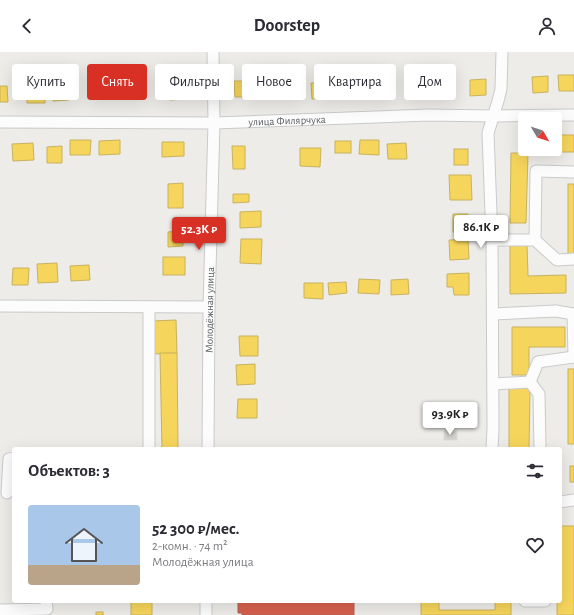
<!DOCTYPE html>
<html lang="ru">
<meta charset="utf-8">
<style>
body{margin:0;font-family:"Alegreya Sans",sans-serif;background:#f7f7f7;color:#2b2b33;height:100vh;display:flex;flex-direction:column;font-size:15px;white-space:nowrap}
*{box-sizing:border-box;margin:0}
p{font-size:13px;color:#7c7c81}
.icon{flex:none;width:22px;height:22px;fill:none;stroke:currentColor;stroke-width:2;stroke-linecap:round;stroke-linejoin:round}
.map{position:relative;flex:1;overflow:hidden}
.drawer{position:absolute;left:12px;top:395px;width:550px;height:156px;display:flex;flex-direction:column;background:#fff;border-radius:4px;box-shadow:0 4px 16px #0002}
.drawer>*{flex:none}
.banner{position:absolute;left:12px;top:12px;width:550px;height:36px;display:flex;gap:8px}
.needle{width:26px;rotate:129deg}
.controls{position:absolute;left:518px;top:60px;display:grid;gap:8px}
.controls a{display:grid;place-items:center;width:44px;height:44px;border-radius:4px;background:#fff;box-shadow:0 4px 16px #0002;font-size:20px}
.price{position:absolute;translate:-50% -34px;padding:0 9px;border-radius:4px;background:#fff;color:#222;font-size:13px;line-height:26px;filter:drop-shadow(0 1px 2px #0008)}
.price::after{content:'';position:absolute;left:50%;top:24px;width:12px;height:9px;margin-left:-6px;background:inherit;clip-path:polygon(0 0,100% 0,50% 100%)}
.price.selected{background:#d93025;color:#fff}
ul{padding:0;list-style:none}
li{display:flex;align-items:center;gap:12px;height:100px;padding:0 16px}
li+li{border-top:1px solid #e1e1e2}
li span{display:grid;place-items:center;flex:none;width:112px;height:80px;border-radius:4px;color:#555}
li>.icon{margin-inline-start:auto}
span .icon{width:48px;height:48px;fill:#fffc;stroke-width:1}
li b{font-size:17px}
h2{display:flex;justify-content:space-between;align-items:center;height:48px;padding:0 16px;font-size:17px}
.tag{padding:0 14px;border-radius:4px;background:#fff;box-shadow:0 4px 16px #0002;font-size:14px;line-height:36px}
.tag.selected{background:#d93025;color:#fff}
header{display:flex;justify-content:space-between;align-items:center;height:52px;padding:0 16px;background:#fff;font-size:18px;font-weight:700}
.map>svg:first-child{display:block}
</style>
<header><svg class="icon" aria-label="back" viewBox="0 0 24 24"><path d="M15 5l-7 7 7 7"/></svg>Doorstep<svg class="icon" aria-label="person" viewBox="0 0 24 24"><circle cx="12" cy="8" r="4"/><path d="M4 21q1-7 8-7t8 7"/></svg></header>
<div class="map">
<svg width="574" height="563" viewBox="0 0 574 563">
<rect width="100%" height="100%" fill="#edece8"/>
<g fill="#f6d55c" stroke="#c8b25f">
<polygon points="558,23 574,23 574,39 559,39"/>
<polygon points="548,24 548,40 533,41 532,25"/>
<rect x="370" y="26" width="16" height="16"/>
<polygon points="486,27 486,43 470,44 470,28"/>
<polygon points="289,28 290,44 274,45 273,29"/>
<rect x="439" y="28" width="16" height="16"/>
<polygon points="104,29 104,45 89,46 88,30"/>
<polygon points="234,29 250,29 251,45 235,45"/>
<polygon points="143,30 143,46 127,47 127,31"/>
<polygon points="327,30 327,46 312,47 311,31"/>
<polygon points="170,31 186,31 186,47 170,48"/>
<polygon points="339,31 354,31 355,47 339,47"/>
<polygon points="27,32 46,32 45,51 27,51"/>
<polygon points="68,32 69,48 53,49 53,33"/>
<polygon points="0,34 7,34 8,50 0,50"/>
<polygon points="555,83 574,83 574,100 529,100 529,97 555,97"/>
<polygon points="70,88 91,88 90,103 70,103"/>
<polygon points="120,88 120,102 99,103 99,89"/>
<polygon points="360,88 379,88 379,103 359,102"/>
<rect x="335" y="89" width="16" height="12"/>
<polygon points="162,90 184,90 184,104 162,105"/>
<polygon points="33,91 34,108 13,109 12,92"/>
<polygon points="406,91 407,107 388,107 387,92"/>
<polygon points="62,94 62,111 47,111 47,95"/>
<polygon points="232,94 245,94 245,117 233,117"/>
<polygon points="300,96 321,96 320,115 300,114"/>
<rect x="454" y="97" width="14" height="16"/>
<polygon points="511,101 528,101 526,171 510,171"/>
<polygon points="449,123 471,123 472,148 450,148"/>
<polygon points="183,131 183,156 168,156 168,132"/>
<rect x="568" y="132" width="6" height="70"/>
<polygon points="233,142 249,142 249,150 233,151"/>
<polygon points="261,159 261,175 240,176 240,160"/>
<polygon points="453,162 468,162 468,181 453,180"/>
<polygon points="183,179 183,194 168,195 168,180"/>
<polygon points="241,187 262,187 261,212 240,211"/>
<polygon points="468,187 469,207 450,208 449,188"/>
<polygon points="527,192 528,224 566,223 566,241 510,242 510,193"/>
<rect x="163" y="205" width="22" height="18"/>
<polygon points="57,211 58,230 38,231 37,212"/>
<polygon points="89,213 90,228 71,229 70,214"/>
<polygon points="13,216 29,216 28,233 12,233"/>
<polygon points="469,221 469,243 454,243 453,235 447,235 447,222"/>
<polygon points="359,227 380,228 379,242 358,241"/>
<polygon points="408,227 409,242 391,243 391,228"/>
<polygon points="346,230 347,241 329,243 328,231"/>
<polygon points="304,231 323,231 323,247 304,246"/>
<polygon points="176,268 177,301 153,302 153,269"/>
<polygon points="512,275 565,275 565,295 529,295 529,323 512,323"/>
<polygon points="239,284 258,284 258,304 240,304"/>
<polygon points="160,301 177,301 178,397 162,397"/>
<polygon points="255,312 255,332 237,333 236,313"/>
<rect x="568" y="317" width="6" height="75"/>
<polygon points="509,336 530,336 529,397 509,397"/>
<polygon points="238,347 257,347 257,366 237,366"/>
<rect x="570" y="414" width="4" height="16"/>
<polygon points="560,474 574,474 574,563 557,563 557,549 560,549"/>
<rect x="131" y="549" width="21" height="14"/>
<polygon points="421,550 439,550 439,558 495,558 495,550 511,550 511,563 421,563"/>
<rect x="96" y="560" width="7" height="3"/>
</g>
<polygon fill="#d6604d" stroke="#b26054" points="238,549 354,549 354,563 242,563 242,561 238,561"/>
<rect fill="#d3d3d1" stroke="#dcdbd7" x="444" y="379" width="13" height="9"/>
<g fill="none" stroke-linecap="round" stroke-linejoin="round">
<g stroke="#c9caca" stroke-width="13">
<g id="minor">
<path id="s1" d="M0,70l214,1 215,-8 64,1 81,-1"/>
<polyline points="492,188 535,188 557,208 574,207"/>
<polyline points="535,188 536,119 574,120"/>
<polyline points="0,254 209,255"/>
<polyline points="149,255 149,397"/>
<polyline points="493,262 556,259 574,262"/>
<polyline points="573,262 574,305"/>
<polyline points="530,330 538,310 574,305"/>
<polyline points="493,332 530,330 539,342 540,397"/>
<path id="s2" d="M208,397l1,-142 5,-184 -1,-71"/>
<polyline points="492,397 493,376 492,188 488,81 498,49 501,37 502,0"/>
<polyline points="7,441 9,407 14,406"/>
<polyline points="560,450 574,448"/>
<polyline points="525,549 545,549"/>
<polyline points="0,558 47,557 46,549"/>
<polyline points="206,563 206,549"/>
</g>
</g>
<use href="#minor" stroke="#fcfcfc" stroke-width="11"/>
</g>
<g text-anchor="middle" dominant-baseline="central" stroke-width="4" stroke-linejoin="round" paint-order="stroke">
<g font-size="11" fill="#5d6165" stroke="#fff">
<text stroke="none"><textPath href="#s1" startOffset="287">улица Филярчука</textPath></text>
<text stroke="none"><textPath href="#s2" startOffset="139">Молодёжная улица</textPath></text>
</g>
</g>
</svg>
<div class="controls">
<a><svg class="needle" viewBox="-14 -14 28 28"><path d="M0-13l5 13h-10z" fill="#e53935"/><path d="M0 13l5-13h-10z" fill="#7c7c81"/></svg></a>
</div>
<b class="price" style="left:481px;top:197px">86.1K ₽</b>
<b class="price selected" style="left:199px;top:199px">52.3K ₽</b>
<b class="price" style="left:450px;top:384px">93.9K ₽</b>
<div class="banner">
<a class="tag">Купить</a>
<a class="tag selected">Снять</a>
<a class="tag">Фильтры</a>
<a class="tag">Новое</a>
<a class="tag">Квартира</a>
<a class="tag">Дом</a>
</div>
<section class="drawer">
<h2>Объектов: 3<svg class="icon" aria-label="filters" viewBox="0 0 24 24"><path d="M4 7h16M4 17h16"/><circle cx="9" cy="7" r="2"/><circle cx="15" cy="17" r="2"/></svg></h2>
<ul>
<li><span style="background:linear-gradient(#a9c7e8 75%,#b9a48a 0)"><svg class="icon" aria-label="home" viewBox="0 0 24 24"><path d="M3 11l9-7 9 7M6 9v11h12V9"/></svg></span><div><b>52 300 ₽/мес.</b><p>2-комн. · 74 m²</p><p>Молодёжная улица</p></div><svg class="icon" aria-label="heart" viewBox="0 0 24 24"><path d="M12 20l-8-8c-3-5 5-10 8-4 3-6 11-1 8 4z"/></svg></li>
</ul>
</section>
</div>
